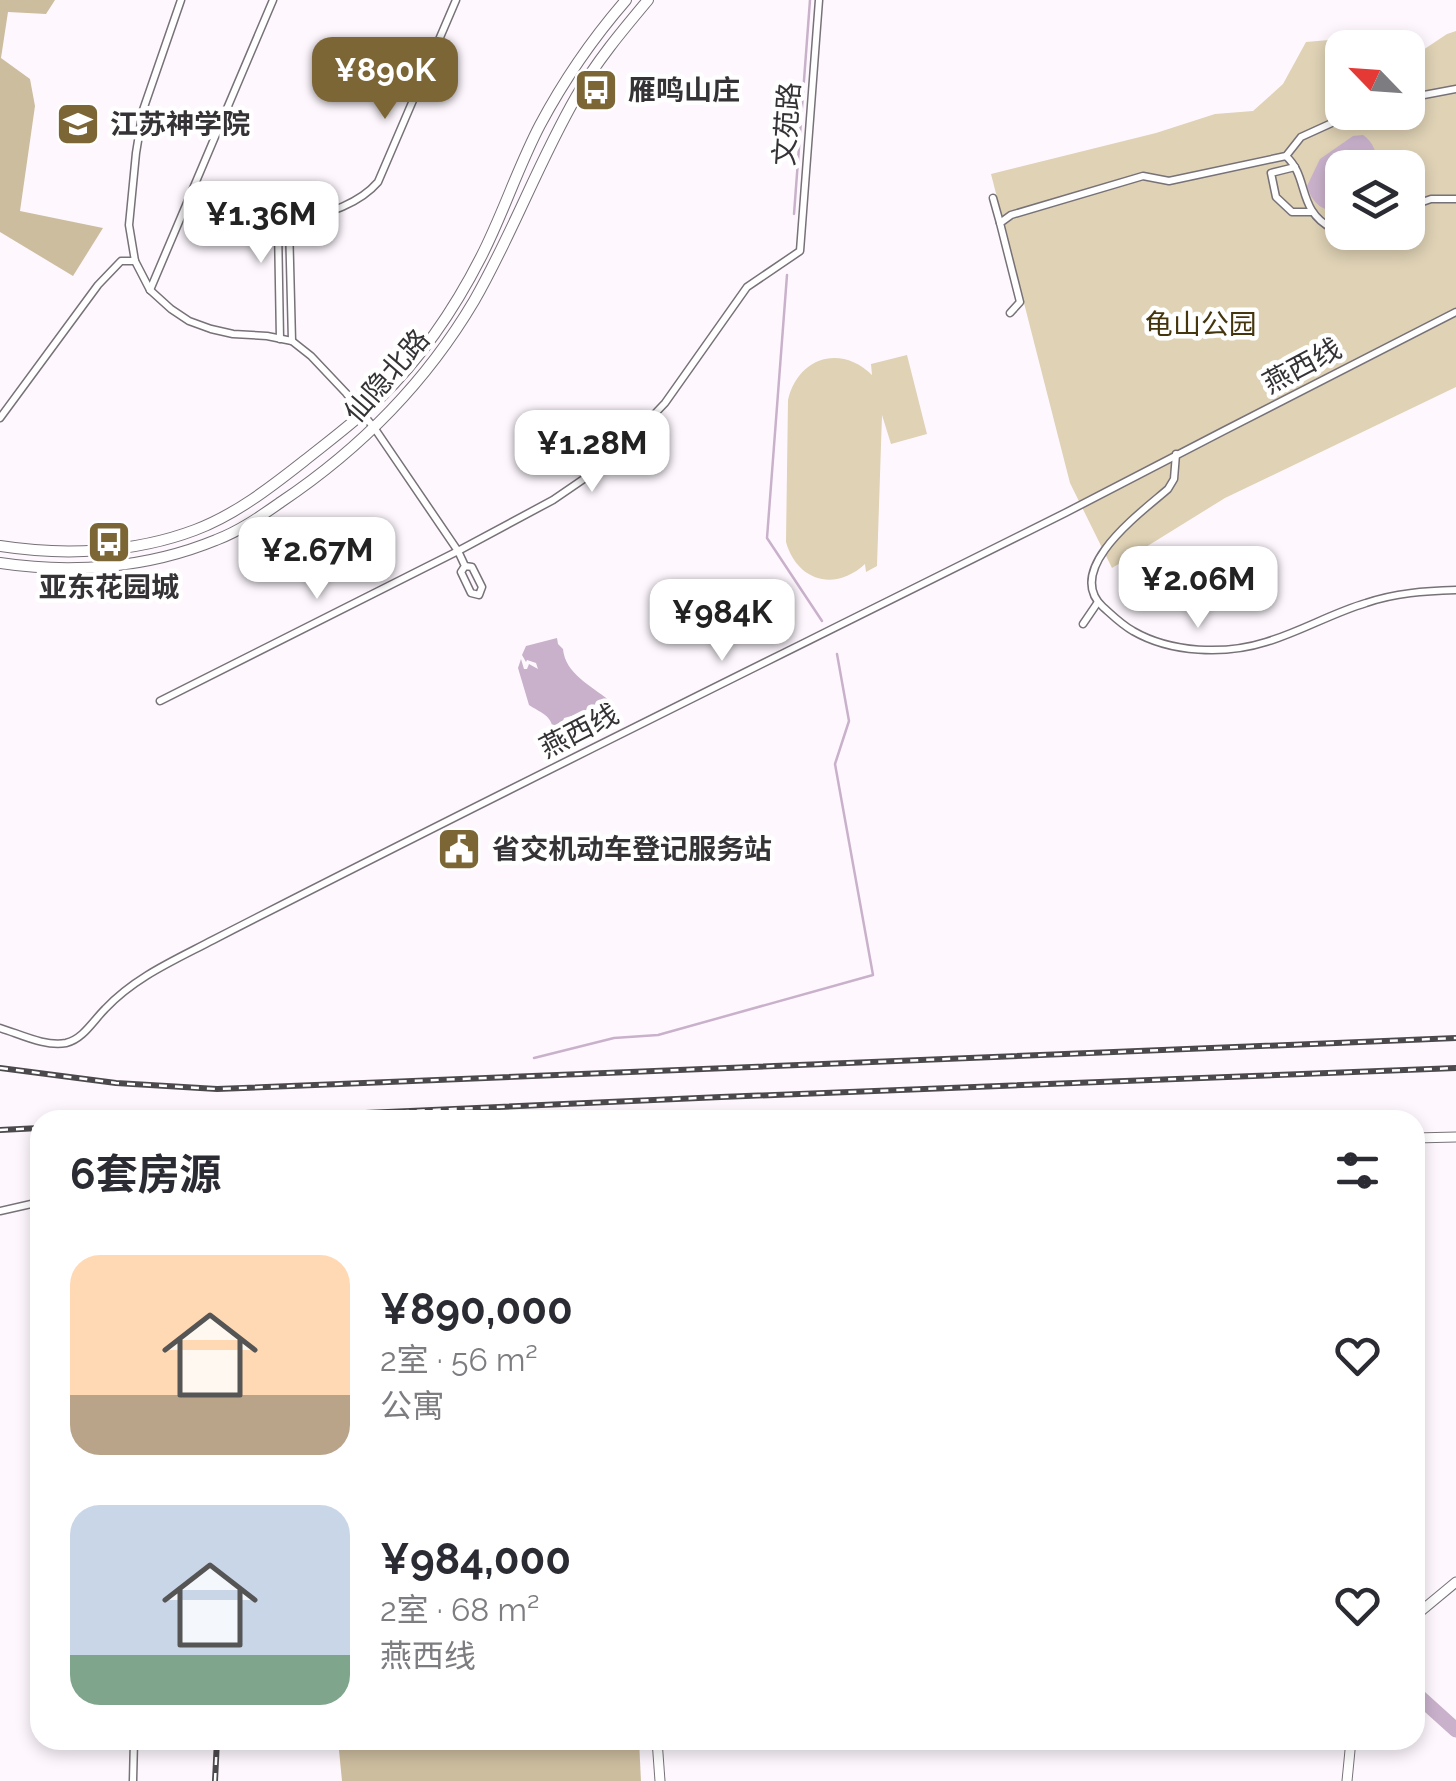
<!DOCTYPE html>
<html lang="zh">
<meta charset="utf-8">
<style>
body{margin:0;font-family:Raleway,"Noto Sans SC",sans-serif;background:#f2f2f3;color:#2b2b33;height:100vh;display:flex;flex-direction:column;font-size:38px;white-space:nowrap}
*{box-sizing:border-box;margin:0}
p{font-size:32px;color:#7c7c81}
.icon{flex:none;width:55px;height:55px;fill:none;stroke:currentColor;stroke-width:2;stroke-linecap:round;stroke-linejoin:round}
.map{position:relative;flex:1;overflow:hidden}
.drawer{position:absolute;left:30px;top:1110px;width:1395px;height:640px;display:flex;flex-direction:column;background:#fff;border-radius:30px;box-shadow:0 5px 15px #0003}
.drawer>*{flex:none}
.needle{width:65px;rotate:295deg}
.controls{position:absolute;left:1325px;top:30px;display:grid;gap:20px}
.controls a{display:grid;place-items:center;width:100px;height:100px;border-radius:20px;background:#fff;box-shadow:0 5px 15px #0003;font-size:50px}
.price{position:absolute;translate:-50% -85px;padding:0 22px;border-radius:20px;background:#fff;color:#222;font-size:32px;line-height:65px;filter:drop-shadow(0 2px 5px #0008)}
.price::after{content:'';position:absolute;left:50%;top:60px;width:30px;height:22px;margin-left:-15px;background:inherit;clip-path:polygon(0 0,100% 0,50% 100%)}
.price.on{background:#7c6636;color:#fff}
ul{padding:0;list-style:none}
li{display:flex;align-items:center;gap:30px;height:250px;padding:0 40px}
li span{display:grid;place-items:center;flex:none;width:280px;height:200px;border-radius:30px;color:#555}
li>.icon{margin-inline-start:auto}
span .icon{width:120px;height:120px;fill:#fffc;stroke-width:1}
li b{font-size:42px}
h2{display:flex;justify-content:space-between;align-items:center;height:120px;padding:0 40px;font-size:42px}
.map>svg:first-child{display:block}
</style>
<div class="map">
<svg width="1456" height="1781" viewBox="0 0 1456 1781">
<rect width="100%" height="100%" fill="#fef8fe"/>
<g fill="#dfd2b5" fill-rule="evenodd">
<path d="M1456,31v356l-231,111 -113,70 -42,-85 -79,-309 165,-41 59,-19 38,-3 30,-27 23,-42 23,-2 13,18v54h66v-52l39,-26zM1342,168h66v64h-66z"/>
<path d="M907,355l20,79 -36,10 -9,-29 -5,151 -11,6 -1,-8c-30,28 -68,17 -79,-22l2,-142c10,-43 53,-56 84,-25l-1,-11z"/>
</g>
<g fill="#ccbd9f">
<polygon points="0,0 55,0 46,14 8,12 1,58 30,79 35,106 20,211 103,228 73,276 0,232"/>
<polygon points="338,1740 639,1740 641,1781 342,1781"/>
</g>
<g fill="#c9b1cb">
<path d="M1363,135c11,7 14,20 16,32l-37,1v45c-19,-2 -29,-8 -35,-27l13,-27 33,-23z"/>
<path d="M557,638l1,6 5,5c2,24 28,37 46,51l-8,14 -10,5 -2,-4 1,-6 -2,-1 -5,5 -19,5 -5,15 -6,-3c-1,-15 -14,-18 -24,-25l-11,-37 3,-9 3,10h3l2,-5 9,5 -2,-6 -9,-3 -1,2 -4,-7 4,-9z"/>
</g>
<g fill="none" stroke-linecap="round" stroke-linejoin="round">
<g stroke="#c9b1cb" stroke-width="2.5">
<polyline points="794,214 810,0"/>
<polyline points="787,275 767,538 822,621"/>
<polyline points="534,1058 614,1038 658,1035 873,975 835,764 849,721 837,654"/>
</g>
<polyline stroke="#c9b1cb" stroke-width="15" points="1415,1693 1456,1730"/>
<g stroke="#777178" stroke-width="9">
<g id="street">
<polyline points="181,0 143,110 136,153 129,225 135,261 150,290 171,309 189,321 211,329 233,334 267,336 292,341 311,356 346,393 375,429 458,551 553,500 610,461 665,403 747,287 800,251 819,0"/>
<polyline points="1408,98 1456,89"/>
<path d="M1286,156c24,22 10,54 47,73 13,7 24,9 39,3"/>
<polyline points="1295,167 1271,173 1276,197 1292,212 1312,212"/>
<polyline points="993,198 1000,223"/>
<polyline points="1408,207 1431,199 1456,199"/>
<polyline points="289,224 292,341"/>
<polyline points="150,290 273,0"/>
<polyline points="1010,313 1020,302 1000,223 1011,215 1143,176 1169,181 1286,156 1301,137 1356,112"/>
<path d="M280,339l-2,-112c34,-11 76,-17 100,-45l78,-182"/>
<polyline points="0,418 98,285 121,261 135,261"/>
<path d="M1176,454l-2,25 -6,10c-25,22 -106,80 -65,118 9,8 19,18 30,24 38,22 92,24 133,11 34,-10 66,-29 100,-39 29,-10 59,-12 90,-13"/>
<polyline points="1083,624 1098,602"/>
<polyline points="160,701 458,551 465,566 461,572 471,593 479,595 482,587 472,567 465,566"/>
<path d="M0,1028c20,6 45,19 66,15 17,-4 27,-22 39,-34 30,-32 70,-49 108,-69 282,-145 568,-285 852,-427 130,-68 260,-134 391,-201"/>
<polyline points="0,1211 40,1202"/>
<polyline points="133,1781 134,1740"/>
</g>
</g>
<g stroke="#777178" stroke-width="11">
<g id="secondary">
<polyline points="1415,1138 1456,1137"/>
<polyline points="1415,1616 1456,1582"/>
<polyline points="657,1740 660,1781"/>
<polyline points="1347,1781 1351,1740"/>
</g>
</g>
<g stroke="#777178" stroke-width="12">
<g id="primary">
<path d="M0,546c64,10 134,7 195,-16 40,-15 76,-43 109,-69 25,-20 52,-40 76,-63 41,-40 75,-90 101,-141 22,-43 37,-90 59,-132 24,-45 53,-87 86,-125"/>
<path d="M0,563c72,11 148,5 216,-23 24,-9 45,-24 65,-38 79,-53 145,-120 193,-201 38,-66 64,-138 102,-204 20,-35 46,-66 72,-97"/>
</g>
</g>
<use href="#street" stroke="#fff" stroke-width="6"/>
<use href="#secondary" stroke="#fff" stroke-width="9"/>
<use href="#primary" stroke="#fff" stroke-width="10"/>
<g stroke="#4c494d" stroke-width="6">
<g id="rail">
<polyline points="0,1068 116,1083 217,1089 1456,1038"/>
<polyline points="209,1120 721,1097 1456,1068"/>
<polyline points="0,1130 40,1128"/>
<polyline points="215,1781 217,1740"/>
</g>
</g>
<use href="#rail" stroke="#fff" stroke-width="2.5" stroke-dasharray="8" stroke-linecap="butt"/>
</g>
<defs>
<g id="bus-square" transform="scale(2.25)"><rect x="-9" y="-9" width="18" height="18" rx="4" fill="#7c6636" stroke="#fff"/><path d="M-5-6H5V4H4V6H2V4H-2V6H-4V4H-5ZM-3.5-4V0h7V-4ZM-3.5 1.2v1.5H-2V1.2ZM2 1.2v1.5H3.5V1.2Z" fill="#fff"/></g>
<g id="university-square" transform="scale(2.25)"><rect x="-9" y="-9" width="18" height="18" rx="4" fill="#7c6636" stroke="#fff"/><path d="M0-5L7-2L0 1L-7-2ZM-4 1L0 2.5L4 1V4Q0 6-4 4Z" fill="#fff"/></g>
<g id="civic-square" transform="scale(2.25)"><rect x="-9" y="-9" width="18" height="18" rx="4" fill="#7c6636" stroke="#fff"/><path d="M-.6-6.5H3V-4.5H.6V-3L4-1V1h2V6H-6V1h2V-1L-.6-3ZM-1.2 2.5V6h2.4V2.5Z" fill="#fff"/></g>
</defs>
<g fill-rule="evenodd">
<use href="#bus-square" x="596" y="90"/>
<use href="#university-square" x="78" y="124"/>
<use href="#bus-square" x="109" y="542"/>
<use href="#civic-square" x="459" y="849"/>
</g>
<g text-anchor="middle" dominant-baseline="central" stroke-width="9" stroke-linejoin="round" paint-order="stroke">
<g font-size="28" font-weight="bold" fill="#353336" stroke="#fff" text-anchor="start">
<text x="628" y="90">雁鸣山庄</text>
<text x="110" y="124">江苏神学院</text>
<text x="109" y="587" text-anchor="middle">亚东花园城</text>
<text x="492" y="849">省交机动车登记服务站</text>
</g>
<g font-size="28" fill="#353336" stroke="#fff">
<text transform="translate(787 124) rotate(-86)">文苑路</text>
<text transform="translate(1302 366) rotate(-28)">燕西线</text>
<text transform="translate(387 376) rotate(-49)">仙隐北路</text>
<text transform="translate(579 731) rotate(-27)">燕西线</text>
</g>
<g font-size="28" fill="#45350d" stroke="#fff">
<text x="1201" y="324">龟山公园</text>
</g>
</g>
</svg>
<div class="controls">
<a><svg class="needle" viewBox="-14 -14 28 28"><path d="M0-13l5 13h-10z" fill="#e53935"/><path d="M0 13l5-13h-10z" fill="#7c7c81"/></svg></a>
<a><svg class="icon" aria-label="layers" viewBox="0 0 24 24"><path d="M12 4l9 5-9 5-9-5zM3 14l9 5 9-5"/></svg></a>
</div>
<b class="price on" style="left:385px;top:122px">¥890K</b>
<b class="price" style="left:261px;top:266px">¥1.36M</b>
<b class="price" style="left:592px;top:495px">¥1.28M</b>
<b class="price" style="left:317px;top:602px">¥2.67M</b>
<b class="price" style="left:1198px;top:631px">¥2.06M</b>
<b class="price" style="left:722px;top:664px">¥984K</b>
<section class="drawer">
<h2>6套房源<svg class="icon" aria-label="filters" viewBox="0 0 24 24"><path d="M4 7h16M4 17h16"/><circle cx="9" cy="7" r="2"/><circle cx="15" cy="17" r="2"/></svg></h2>
<ul>
<li><span style="background:linear-gradient(#ffd9b3 70%,#b9a48a 0)"><svg class="icon" aria-label="home" viewBox="0 0 24 24"><path d="M3 11l9-7 9 7M6 9v11h12V9"/></svg></span><div><b>¥890,000</b><p>2室 · 56 m²</p><p>公寓</p></div><svg class="icon" aria-label="heart" viewBox="0 0 24 24"><path d="M12 20l-8-8c-3-5 5-10 8-4 3-6 11-1 8 4z"/></svg></li>
<li><span style="background:linear-gradient(#c9d6e8 75%,#7fa58c 0)"><svg class="icon" aria-label="home" viewBox="0 0 24 24"><path d="M3 11l9-7 9 7M6 9v11h12V9"/></svg></span><div><b>¥984,000</b><p>2室 · 68 m²</p><p>燕西线</p></div><svg class="icon" aria-label="heart" viewBox="0 0 24 24"><path d="M12 20l-8-8c-3-5 5-10 8-4 3-6 11-1 8 4z"/></svg></li>
</ul>
</section>
</div>
